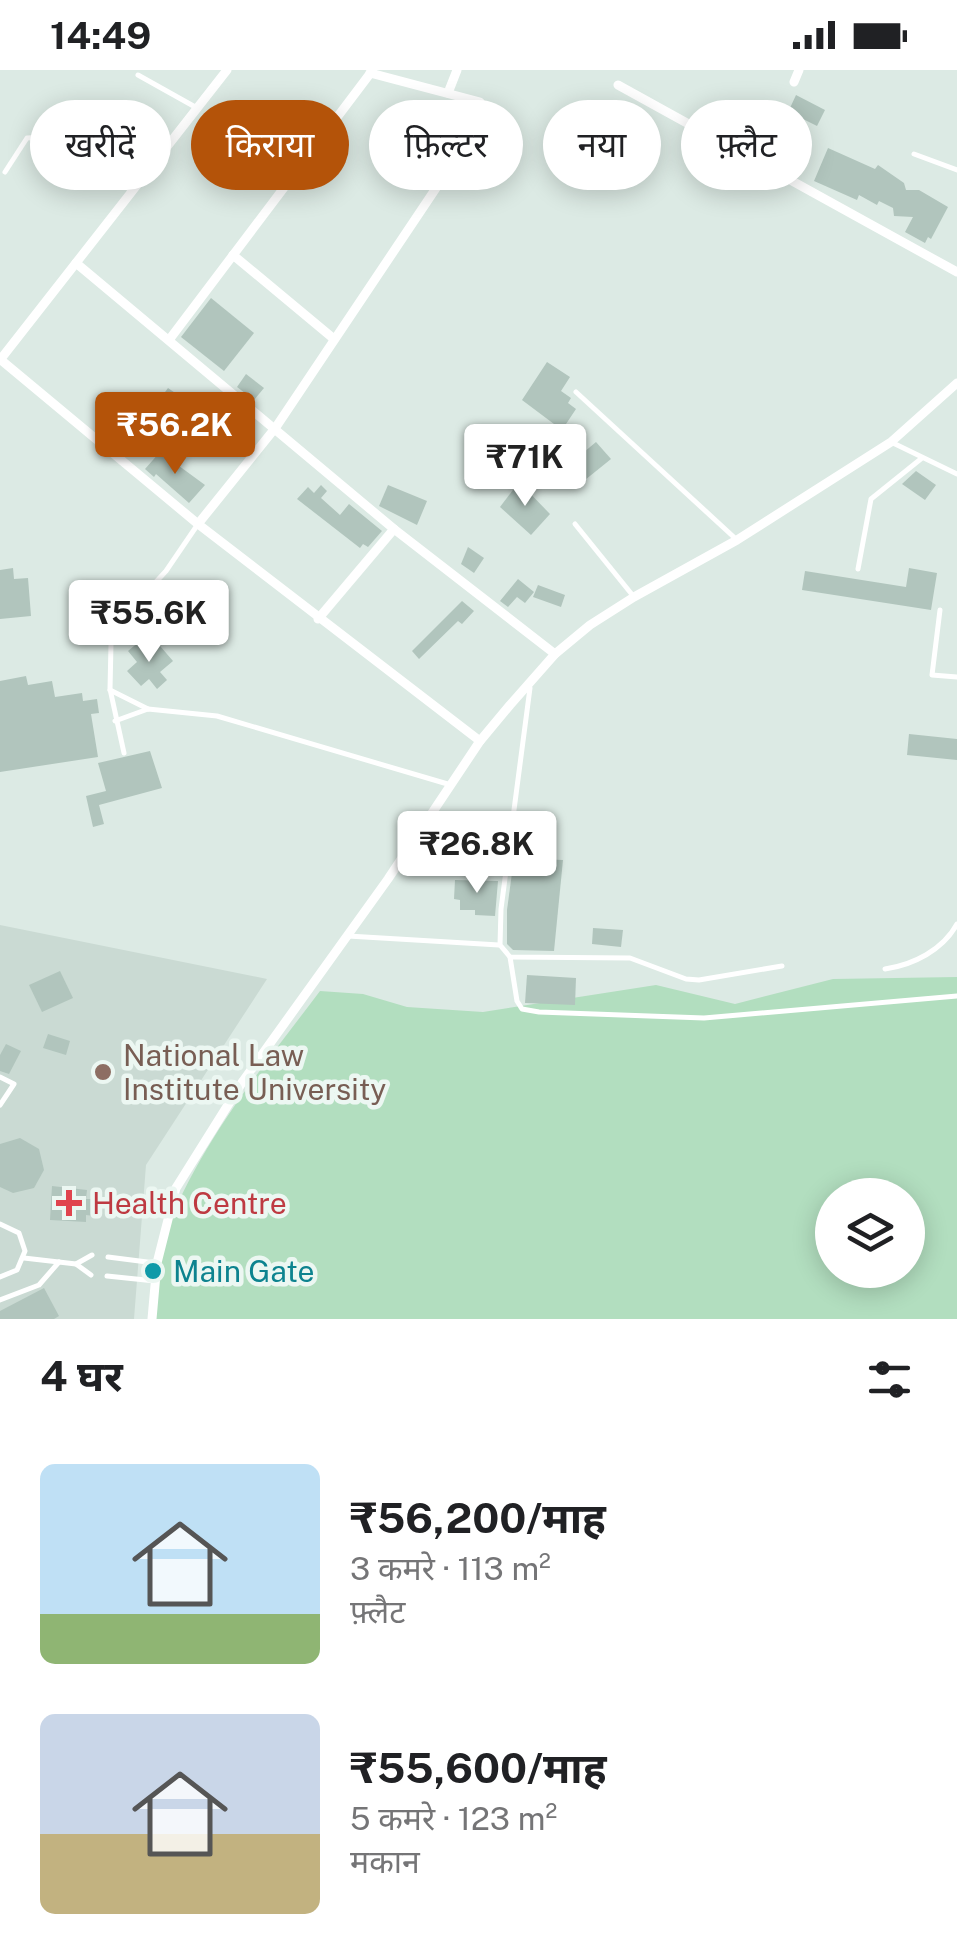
<!DOCTYPE html>
<html lang="hi">
<meta charset="utf-8">
<style>
body{margin:0;font-family:"Public Sans","Noto Sans Devanagari",sans-serif;background:#f6f6f6;color:#202124;height:100vh;display:flex;flex-direction:column;font-size:38px;white-space:nowrap}
*{box-sizing:border-box;margin:0}
p{font-size:32px;color:#757577}
.icon{flex:none;width:55px;height:55px;fill:none;stroke:currentColor;stroke-width:2;stroke-linecap:round;stroke-linejoin:round}
.map{position:relative;height:1249px;overflow:hidden}
.side{display:flex;flex-direction:column;background:#fff;flex:1}
.side>*{flex:none}
.banner{position:absolute;left:30px;top:30px;width:898px;height:90px;display:flex;gap:20px}
.controls{position:absolute;left:815px;top:1108px;display:grid;gap:20px}
.controls a{display:grid;place-items:center;width:110px;height:110px;border-radius:50%;background:#fff;box-shadow:0 5px 25px #0003;font-size:50px}
.price{position:absolute;translate:-50% -85px;padding:0 22px;border-radius:10px;background:#fff;color:#222;font-size:32px;line-height:65px;filter:drop-shadow(0 2px 5px #0008)}
.price::after{content:'';position:absolute;left:50%;top:60px;width:30px;height:22px;margin-left:-15px;background:inherit;clip-path:polygon(0 0,100% 0,50% 100%)}
.price.selected{background:#b45309;color:#fff}
ul{padding:0;list-style:none}
li{display:flex;align-items:center;gap:30px;height:250px;padding:0 40px}
li span{display:grid;place-items:center;flex:none;width:280px;height:200px;border-radius:15px;color:#555}
li>.icon{margin-inline-start:auto}
span .icon{width:120px;height:120px;fill:#fffc;stroke-width:1}
li b{font-size:42px}
h2{display:flex;justify-content:space-between;align-items:center;height:120px;padding:0 40px;font-size:42px}
.pill{padding:0 35px;border-radius:45px;background:#fff;box-shadow:0 5px 25px #0003;font-size:35px;line-height:90px}
.pill.selected{background:#b45309;color:#fff}
.status{display:flex;justify-content:space-between;align-items:center;height:70px;padding:0 50px;background:#fff;direction:ltr}
.status svg{height:28px;fill:currentColor}
.map>svg:first-child{display:block}
</style>
<div class="status"><b>14:49</b><svg viewBox="0 0 49 12"><path d="M0 12V9h3v3zM5 12V6h3v6zM10 12V3h3v9zM15 12V0h3v12zM26 1h20v11H26zM47 4h2v5h-2z"/></svg></div>
<div class="map">
<svg width="957" height="1249" viewBox="0 0 957 1249">
<rect width="100%" height="100%" fill="#dceae4"/>
<polygon fill="#cadad3" points="0,855 267,909 146,1095 134,1249 0,1249"/>
<path fill="#b2debf" fill-rule="evenodd" d="M957,907v342h-808c3,-22 3,-47 10,-68 32,-98 100,-179 161,-260l43,3 44,13 76,5 173,-27 79,19 98,-25zM832,1125h76v75h-76z"/>
<g fill="#b1c5bd">
<polygon points="796,25 825,40 817,56 789,42 776,66 766,61 781,33 790,38"/>
<polygon points="828,78 875,99 878,95 904,113 906,120 919,120 948,137 931,169 928,167 925,173 905,162 913,147 894,146 893,138 879,131 877,135 859,125 857,130 814,111"/>
<polygon points="211,228 254,263 224,301 181,267"/>
<polygon points="547,292 570,307 561,321 571,328 568,333 576,339 562,360 522,330"/>
<polygon points="246,304 264,318 254,330 237,317"/>
<polygon points="168,318 181,327 156,360 144,351"/>
<polygon points="596,372 611,389 585,410 571,393"/>
<polygon points="160,382 205,415 189,433 156,404 154,407 145,399"/>
<polygon points="916,401 936,415 925,430 902,414"/>
<polygon points="519,412 550,444 531,465 500,437"/>
<polygon points="321,415 327,421 321,428 340,445 349,434 382,461 368,477 363,474 360,478 297,429 308,417 314,423"/>
<polygon points="388,415 427,431 417,455 379,436"/>
<polygon points="468,477 484,488 474,503 461,494"/>
<polygon points="13,498 14,509 28,508 31,546 0,549 0,500"/>
<polygon points="909,498 937,503 931,540 802,520 805,501 906,517"/>
<polygon points="518,509 534,522 525,533 517,527 508,537 500,531"/>
<polygon points="538,515 565,525 561,537 533,527"/>
<polygon points="462,531 474,541 462,554 458,551 419,589 412,581"/>
<polygon points="140,571 150,583 160,576 173,591 160,602 167,610 157,619 149,609 141,616 127,601 137,592 128,581"/>
<polygon points="26,606 28,615 52,611 55,627 82,623 83,631 97,629 99,643 91,644 98,687 0,702 0,611"/>
<polygon points="909,664 957,669 957,690 907,685"/>
<polygon points="150,681 162,718 99,735 104,754 93,757 86,726 106,721 98,693"/>
<polygon points="514,788 563,790 554,881 513,880 507,874 507,840"/>
<polygon points="455,810 498,811 495,846 475,845 475,840 460,840 460,830 454,829"/>
<polygon points="593,858 623,860 621,877 592,874"/>
<polygon points="60,901 73,928 42,942 29,915"/>
<polygon points="527,905 576,908 575,935 525,933"/>
<polygon points="48,964 70,971 66,985 43,978"/>
<polygon points="6,974 21,981 9,1004 0,1001 0,985"/>
<polygon points="20,1068 39,1079 44,1100 34,1118 13,1123 0,1117 0,1074"/>
<polygon points="52,1116 87,1120 86,1129 95,1129 94,1146 86,1145 86,1152 50,1150"/>
<polygon points="44,1218 59,1246 54,1249 0,1249 0,1241"/>
</g>
<g fill="none" stroke-linecap="round" stroke-linejoin="round">
<g stroke="#fff" stroke-width="5">
<polyline points="138,5 197,38"/>
<polyline points="914,84 957,100"/>
<polyline points="5,102 27,68 43,67 133,121"/>
<polyline points="576,322 737,470"/>
<polyline points="891,372 957,404"/>
<polyline points="575,454 634,527"/>
<polyline points="858,499 871,429 922,388"/>
<polyline points="940,540 932,605 957,607"/>
<polyline points="530,618 501,839 500,875 510,887 630,888 686,909 699,910 782,896"/>
<polyline points="110,620 148,639"/>
<polyline points="115,651 148,639 217,646 451,715"/>
<polyline points="124,683 110,619 111,574 120,551 166,501 198,454"/>
<polyline points="348,866 499,875"/>
<polyline points="510,887 517,931 522,939 539,942 704,948 957,926"/>
<path d="M885,899c28,-4 58,-19 72,-45"/>
<polyline points="0,1007 14,1014 0,1035"/>
<polyline points="0,1154 19,1163 25,1181 17,1200 0,1207"/>
<polyline points="108,1187 155,1193"/>
<polyline points="24,1188 76,1194 91,1205"/>
<polyline points="76,1194 92,1185"/>
<polyline points="107,1206 155,1211"/>
<polyline points="0,1230 39,1215 59,1192"/>
</g>
<g stroke="#fff" stroke-width="9">
<polyline points="794,12 799,0"/>
<polyline points="618,15 957,202"/>
<polyline points="448,23 457,0"/>
<polyline points="233,185 334,269"/>
<polyline points="76,193 394,459 555,584"/>
<polyline points="169,270 372,1"/>
<polyline points="0,290 227,0"/>
<polyline points="1,290 198,454 480,671"/>
<polyline points="198,454 276,357 487,42 480,32 370,3"/>
<polyline points="318,549 394,459"/>
<polyline points="152,1249 157,1193 176,1118 243,1011 388,809 480,671 510,635 555,584 590,555 634,527 737,470 891,372 957,313"/>
</g>
</g>
<circle fill="#8d6e63" stroke="#ecf7f2" stroke-width="4" cx="103" cy="1002" r="10"/>
<path fill="#e0444e" stroke="#ecf7f2" stroke-width="4" d="M64 1118h10v10h10v10h-10v10h-10v-10h-10v-10h10z"/>
<circle fill="#0f9aa8" stroke="#ecf7f2" stroke-width="4" cx="153" cy="1201" r="10"/>
<g text-anchor="middle" dominant-baseline="central" stroke-width="9" stroke-linejoin="round" paint-order="stroke">
<g font-size="30" fill="#785e54" stroke="#ecf7f2" text-anchor="start">
<text x="123" y="985">National Law<tspan x="123" dy="34">Institute University</tspan></text>
</g>
<g font-size="30" fill="#be3a42" stroke="#ecf7f2" text-anchor="start">
<text x="92" y="1133">Health Centre</text>
</g>
<g font-size="30" fill="#0d838f" stroke="#ecf7f2" text-anchor="start">
<text x="173" y="1201">Main Gate</text>
</g>
</g>
</svg>
<div class="controls">
<a><svg class="icon" aria-label="layers" viewBox="0 0 24 24"><path d="M12 4l9 5-9 5-9-5zM3 14l9 5 9-5"/></svg></a>
</div>
<b class="price selected" style="left:175px;top:407px">₹56.2K</b>
<b class="price" style="left:525px;top:439px">₹71K</b>
<b class="price" style="left:149px;top:595px">₹55.6K</b>
<b class="price" style="left:477px;top:826px">₹26.8K</b>
<div class="banner">
<a class="pill">खरीदें</a>
<a class="pill selected">किराया</a>
<a class="pill">फ़िल्टर</a>
<a class="pill">नया</a>
<a class="pill">फ़्लैट</a>
</div>
</div>
<section class="side">
<h2>4 घर<svg class="icon" aria-label="filters" viewBox="0 0 24 24"><path d="M4 7h16M4 17h16"/><circle cx="9" cy="7" r="2"/><circle cx="15" cy="17" r="2"/></svg></h2>
<ul>
<li><span style="background:linear-gradient(#bfe0f5 75%,#8fb573 0)"><svg class="icon" aria-label="home" viewBox="0 0 24 24"><path d="M3 11l9-7 9 7M6 9v11h12V9"/></svg></span><div><b>₹56,200/माह</b><p>3 कमरे · 113 m²</p><p>फ़्लैट</p></div></li>
<li><span style="background:linear-gradient(#c9d6e8 60%,#c2b280 0)"><svg class="icon" aria-label="home" viewBox="0 0 24 24"><path d="M3 11l9-7 9 7M6 9v11h12V9"/></svg></span><div><b>₹55,600/माह</b><p>5 कमरे · 123 m²</p><p>मकान</p></div></li>
</ul>
</section>
